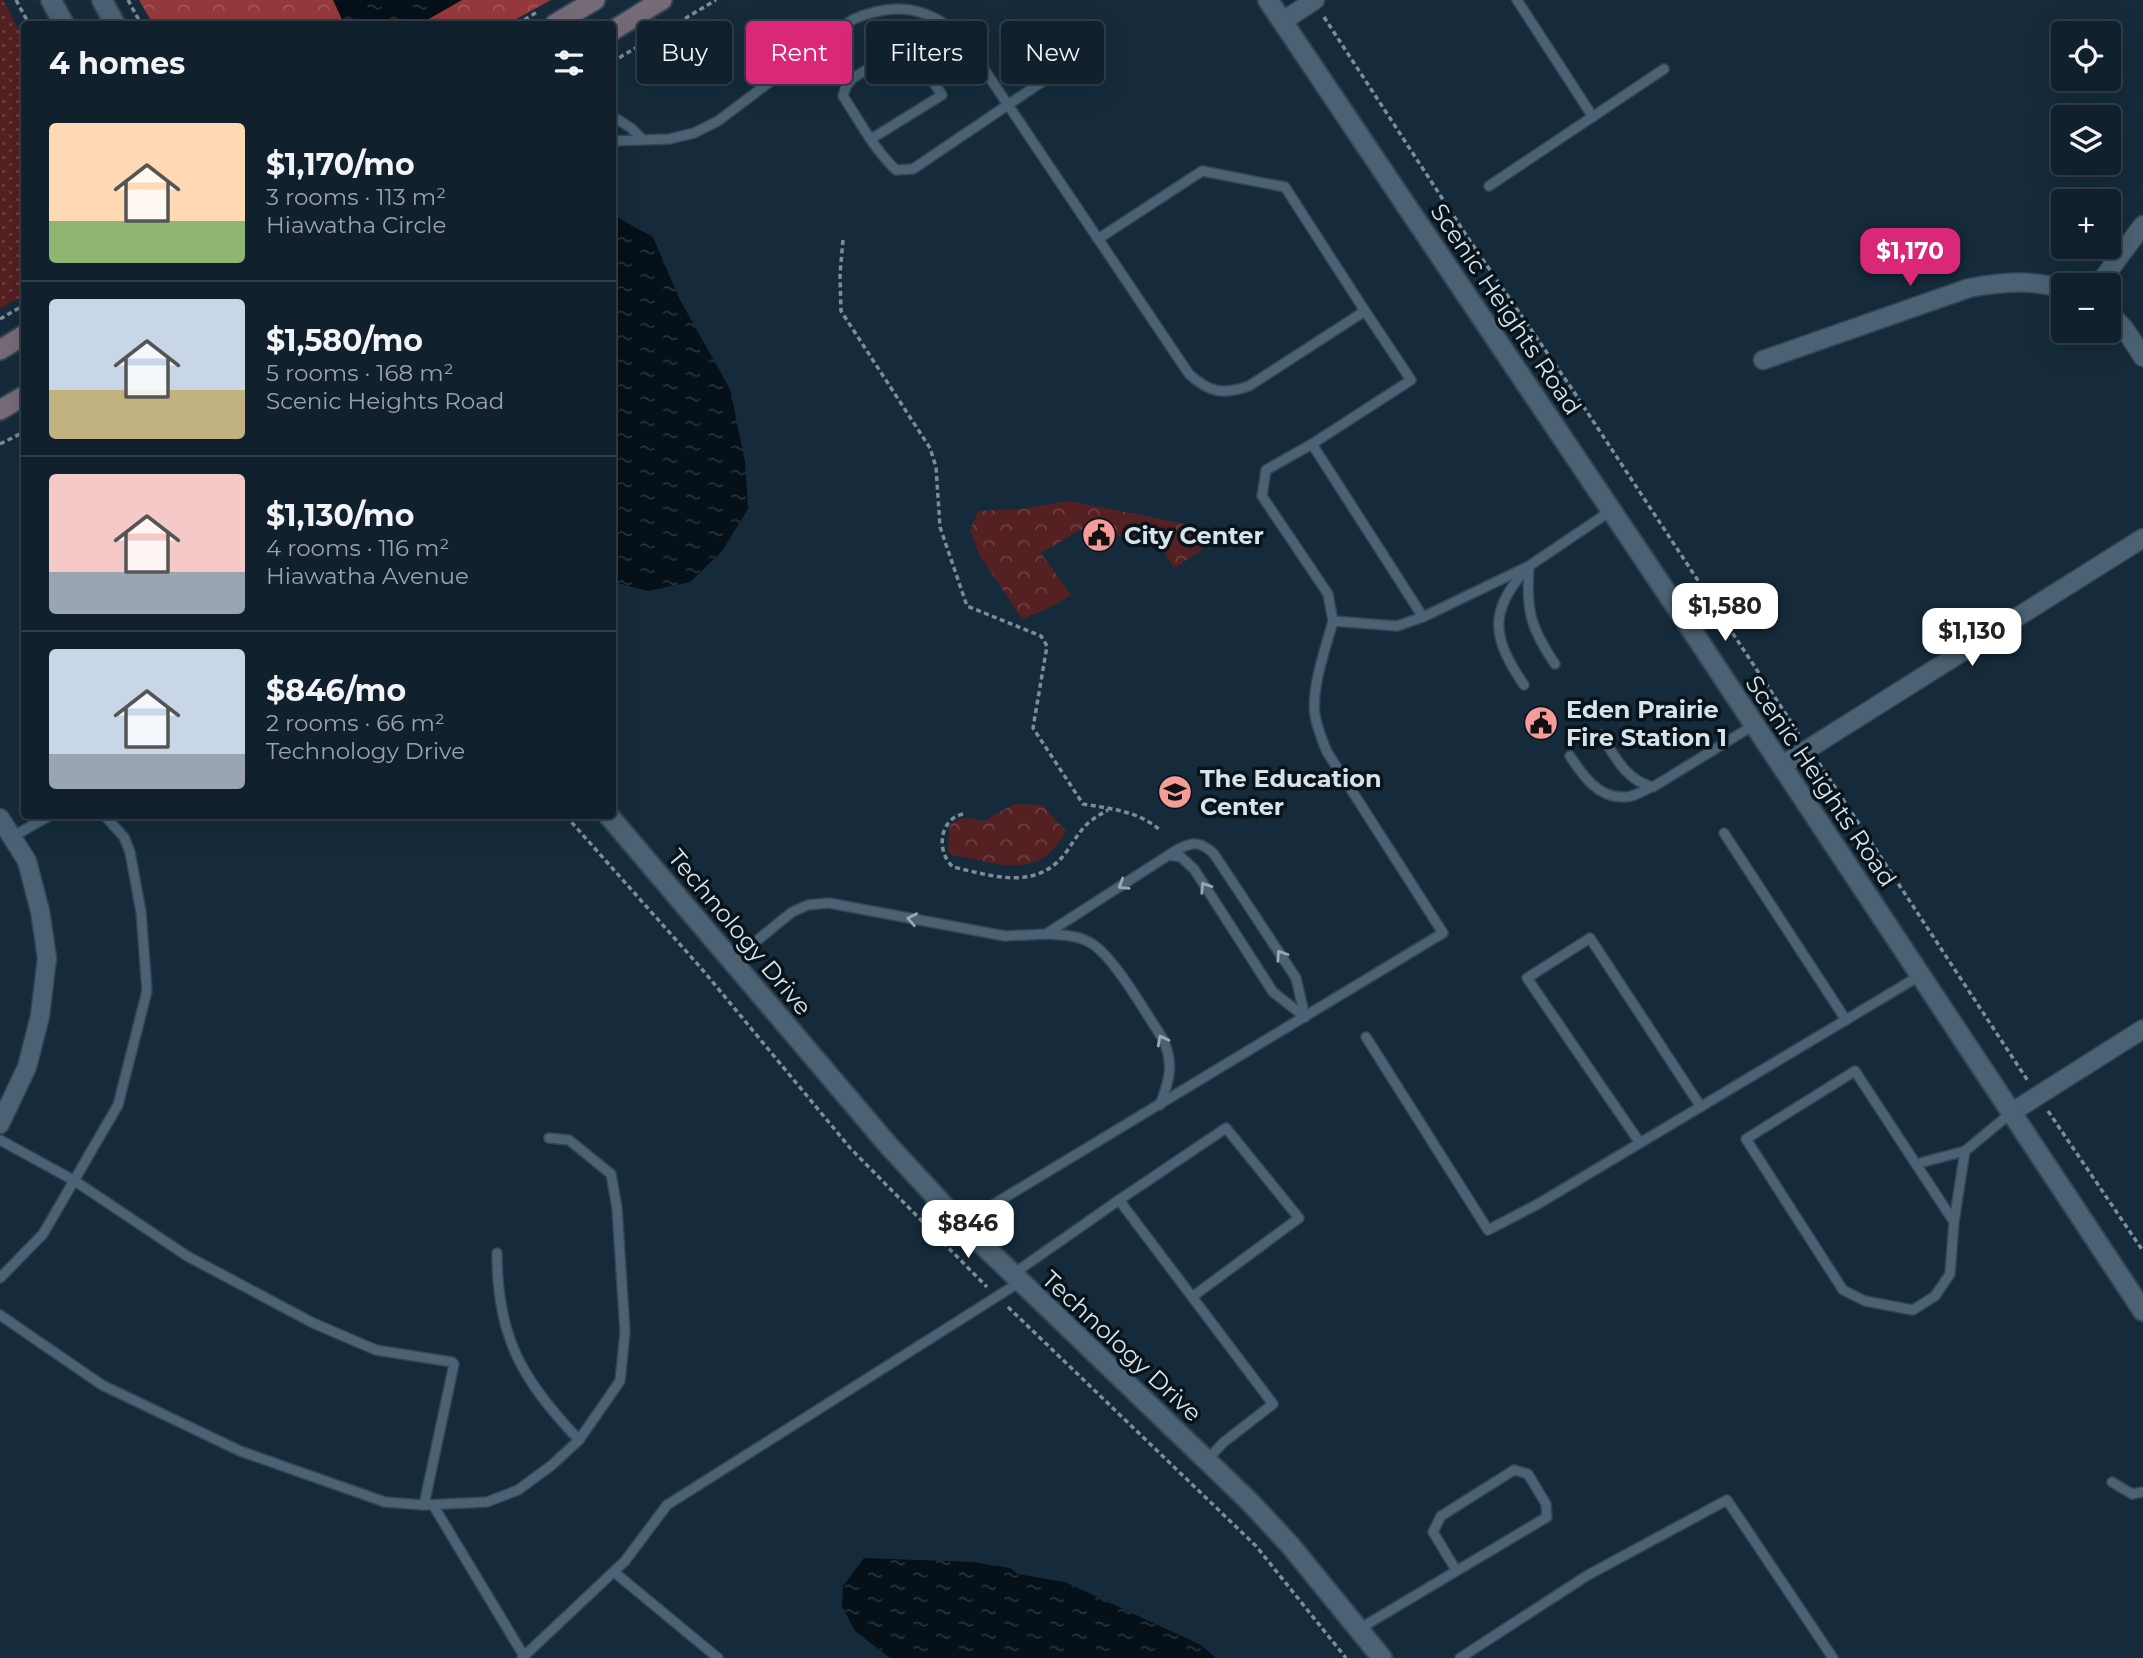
<!DOCTYPE html>
<meta charset="utf-8">
<style>
body{margin:0;font-family:Montserrat,sans-serif;background:#192834;color:#f1f3f6;height:100vh;display:flex;flex-direction:column;font-size:26px;white-space:nowrap}
*{box-sizing:border-box;margin:0}
p{font-size:23px;color:#9ca3a9}
.icon{flex:none;width:38px;height:38px;fill:none;stroke:currentColor;stroke-width:2;stroke-linecap:round;stroke-linejoin:round}
.map{position:relative;flex:1;overflow:hidden}
.side{position:absolute;left:21px;top:21px;width:595px;height:798px;display:flex;flex-direction:column;background:#10202c;border-radius:7px;box-shadow:0 7px 28px #0002,0 0 0 2px #303e48}
.side>*{flex:none}
.banner{position:absolute;left:637px;top:21px;width:665px;height:63px;display:flex;gap:14px}
.tools{position:absolute;left:2051px;top:21px;display:grid;gap:14px}
.tools a{display:grid;place-items:center;width:70px;height:70px;border-radius:7px;background:#10202c;box-shadow:0 7px 28px #0002,0 0 0 2px #303e48;font-size:35px}
.price{position:absolute;translate:-50% -60px;padding:0 16px;border-radius:14px;background:#fff;color:#222;font-size:23px;line-height:46px;filter:drop-shadow(0 2px 4px #0008)}
.price::after{content:'';position:absolute;left:50%;top:42px;width:21px;height:16px;margin-left:-10px;background:inherit;clip-path:polygon(0 0,100% 0,50% 100%)}
.price.current{background:#db2777;color:#fff}
ul{padding:0;list-style:none}
li{display:flex;align-items:center;gap:21px;height:175px;padding:0 28px}
li+li{border-top:2px solid #303e48}
li span{display:grid;place-items:center;flex:none;width:196px;height:140px;border-radius:7px;color:#555}
li>.icon{margin-inline-start:auto}
span .icon{width:84px;height:84px;fill:#fffc;stroke-width:1}
li b{font-size:30px}
h2{display:flex;justify-content:space-between;align-items:center;height:84px;padding:0 28px;font-size:30px}
.tag{padding:0 24px;border-radius:7px;background:#10202c;box-shadow:0 7px 28px #0002,0 0 0 2px #303e48;font-size:24px;line-height:63px}
.tag.current{background:#db2777;color:#fff}
.map>svg:first-child{display:block}
</style>
<div class="map">
<svg width="2143" height="1658" viewBox="0 0 2143 1658">
<defs>
<pattern id="grass-dots" width="8" height="8" patternUnits="userSpaceOnUse" patternTransform="scale(1.75)"><rect width="8" height="8" fill="#552021"/><path d="M2 2h.1M6 6h.1" fill="none" stroke="#6d4042" stroke-width="1.8" stroke-linecap="round"/></pattern>
<pattern id="forest-crowns" width="20" height="18" patternUnits="userSpaceOnUse" patternTransform="scale(1.75)"><rect width="20" height="18" fill="#96393c"/><path d="M2 6a3 3 0 1 1 6 0M12 15a3 3 0 1 1 6 0" fill="none" stroke="#a45658"/></pattern>
<pattern id="park-crowns" width="20" height="18" patternUnits="userSpaceOnUse" patternTransform="scale(1.75)"><rect width="20" height="18" fill="#552021"/><path d="M2 6a3 3 0 1 1 6 0M12 15a3 3 0 1 1 6 0" fill="none" stroke="#6d4042"/></pattern>
<pattern id="water-ripples" width="26" height="14" patternUnits="userSpaceOnUse" patternTransform="scale(1.75)"><rect width="26" height="14" fill="#051018"/><path d="M2 4q2-2 4 0t4 0M15 11q2-2 4 0t4 0" fill="none" stroke="#29333a"/></pattern>
</defs>
<rect width="100%" height="100%" fill="#152b3b"/>
<polygon fill="url(#grass-dots)" points="0,0 3,0 24,40 24,295 0,309"/>
<polygon fill="url(#forest-crowns)" points="139,0 551,0 507,24 153,24"/>
<g fill="url(#park-crowns)">
<polygon points="1069,501 1186,524 1205,548 1174,568 1159,544 1082,529 1041,553 1071,595 1049,608 1022,619 979,554 970,531 978,511 1022,509"/>
<path d="M1014,804l28,1 24,26c-28,52 -67,32 -114,24l-4,-4 1,-24c10,-13 21,-8 35,-6z"/>
</g>
<g fill="url(#water-ripples)">
<polygon points="333,0 462,0 420,24 344,24"/>
<polygon points="613,215 653,237 680,300 730,389 745,462 748,509 722,551 690,582 648,591 613,582"/>
<polygon points="864,1558 973,1562 1010,1568 1018,1574 1065,1582 1201,1645 1216,1658 890,1658 855,1631 842,1606 843,1586"/>
</g>
<g fill="none" stroke-linecap="round" stroke-linejoin="round">
<g stroke="#334552" stroke-width="12">
<g id="service">
<polyline points="1517,0 1593,117"/>
<polyline points="612,116 631,128 643,140"/>
<path d="M871,139l71,-44 -14,-21 -17,-16 -24,-1 -34,21 -7,8 -3,10c17,26 31,53 53,74l17,-1 148,-100"/>
<path d="M612,141l57,-2 25,-6 24,-12 134,-101c43,-20 80,-13 113,21l224,333c21,19 34,21 60,12l116,-75 46,69 -99,64 111,173"/>
<polyline points="1489,186 1664,69"/>
<polyline points="1098,239 1202,171 1285,187 1365,311"/>
<polyline points="1312,444 1266,470 1262,496 1328,594 1333,621"/>
<path d="M1529,566c-3,44 1,61 26,98"/>
<path d="M1524,685c-32,-48 -36,-72 2,-116"/>
<path d="M1601,735c14,21 25,46 52,52l101,-62"/>
<path d="M1570,756c13,20 29,43 55,41 9,0 18,-6 26,-10"/>
<polyline points="1724,833 1846,1020"/>
<polyline points="12,837 49,816"/>
<polyline points="1169,855 1181,857 1194,869 1273,992 1305,1017"/>
<path d="M1046,934c15,1 30,1 43,8 24,12 57,72 74,97 11,25 7,40 -3,66"/>
<path d="M733,960l59,-48 16,-7 21,-2 176,33 41,-2 129,-83c16,-9 25,-11 39,3l82,124 9,39"/>
<polyline points="1366,1037 1488,1230 1538,1204 1921,975"/>
<polyline points="0,1140 75,1181 187,1256 313,1323 376,1350 452,1362 454,1364 424,1505"/>
<polyline points="1640,1143 1527,978 1590,938 1701,1107"/>
<polyline points="1916,1164 1965,1151"/>
<polyline points="1119,1200 1226,1128 1299,1218 1192,1297"/>
<polyline points="1954,1222 1855,1071 1746,1139 1843,1290 1865,1301 1913,1310 1935,1296 1950,1274 1954,1222 1965,1151 2011,1113"/>
<path d="M961,1224l482,-291 -116,-181c-5,-12 -10,-24 -12,-37 -4,-27 11,-68 18,-94l64,5 26,-9 106,-51 83,-56"/>
<path d="M497,1253c0,84 25,127 82,187"/>
<polyline points="1013,1274 1119,1200 1273,1404 1224,1442 1207,1460"/>
<polyline points="0,1278 43,1234 118,1105 147,991 141,912 130,852 124,837 105,816"/>
<polyline points="0,1315 102,1385 240,1451 385,1502 424,1505 487,1502 518,1490 552,1465 579,1440 620,1381 625,1332 617,1208 611,1174 569,1140 549,1138"/>
<polyline points="2112,1482 2132,1494 2143,1492"/>
<polyline points="433,1505 524,1656"/>
<polyline points="614,1572 718,1658"/>
<polyline points="1359,1629 1547,1517 1546,1504 1528,1474 1514,1470 1441,1516 1433,1532 1456,1570"/>
<polyline points="522,1658 625,1561 667,1505 1020,1282"/>
<polyline points="1460,1658 1588,1575 1727,1500 1833,1658"/>
</g>
</g>
<g stroke="#334552" stroke-width="21">
<g id="minor">
<polyline points="1283,21 1315,0"/>
<polyline points="2098,285 2143,225"/>
<polyline points="2109,313 2124,328 2143,357"/>
<path d="M1763,360l206,-72c33,-6 62,-9 94,1"/>
<polyline points="1781,766 2143,538"/>
<polyline points="0,818 27,861 40,911 47,958 40,1016 27,1067 0,1124"/>
<polyline points="2012,1112 2143,1029"/>
</g>
</g>
<g stroke="#334552" stroke-width="23">
<g id="tertiary">
<polyline points="51,0 64,24"/>
<polyline points="102,0 115,24"/>
<polyline points="1268,0 1687,623 2143,1311"/>
<polyline points="609,816 889,1146 961,1224 1249,1501 1290,1545 1382,1658"/>
</g>
</g>
<g stroke="#334552" stroke-width="23">
<g id="secondary">
<polyline points="555,24 595,0"/>
<polyline points="612,31 662,0"/>
<polyline points="0,350 24,335"/>
<polyline points="0,410 24,396"/>
</g>
</g>
<g stroke="#7c8d9a" stroke-width="3.5" stroke-dasharray="5 3.5" stroke-linecap="butt">
<polyline points="16,0 29,24"/>
<polyline points="128,0 141,24"/>
<polyline points="1324,17 1470,241 1572,389 1799,734"/>
<polyline points="517,24 539,11"/>
<polyline points="612,62 716,0"/>
<path d="M843,240l-3,34 1,37 89,137 6,19 4,60 27,79 74,30 6,10 -14,82 50,76c29,5 56,7 78,27"/>
<polyline points="0,319 24,305"/>
<polyline points="0,444 24,432"/>
<polyline points="1819,763 2028,1081"/>
<path d="M963,814c-24,5 -27,38 -10,53 40,9 85,25 114,-16 15,-22 17,-28 41,-41"/>
<polyline points="566,816 701,968 851,1149 987,1287"/>
<polyline points="2048,1111 2143,1251"/>
<polyline points="1008,1307 1256,1546 1346,1658"/>
</g>
<use href="#service" stroke="#4a6274" stroke-width="9"/>
<use href="#minor" stroke="#4a6274" stroke-width="18"/>
<use href="#tertiary" stroke="#4a6274" stroke-width="19"/>
<use href="#secondary" stroke="#766c78" stroke-width="19"/>
</g>
<defs><path id="oneway-chevron" d="M-2-3.5L2.5 0L-2 3.5" fill="none" stroke-width="1.6" stroke-linecap="round" stroke-linejoin="round" transform="scale(1.75)"/></defs>
<g stroke="#97a9b7">
<use href="#oneway-chevron" transform="translate(1123 885) rotate(148)"/>
<use href="#oneway-chevron" transform="translate(1205 887) rotate(-123)"/>
<use href="#oneway-chevron" transform="translate(912 919) rotate(-169)"/>
<use href="#oneway-chevron" transform="translate(1281 955) rotate(-124)"/>
<use href="#oneway-chevron" transform="translate(1162 1040) rotate(-118)"/>
</g>
<defs>
<g id="civic-disc" transform="scale(1.75)"><circle r="9.5" fill="#f59b99" stroke="#09131a"/><path d="M-.6-6.5H3V-4.5H.6V-3L4-1V1h2V6H-6V1h2V-1L-.6-3ZM-1.2 2.5V6h2.4V2.5Z" fill="#111"/></g>
<g id="school-disc" transform="scale(1.75)"><circle r="9.5" fill="#f59b99" stroke="#09131a"/><path d="M0-5L7-2L0 1L-7-2ZM-4 1L0 2.5L4 1V4Q0 6-4 4Z" fill="#111"/></g>
</defs>
<g fill-rule="evenodd">
<use href="#civic-disc" x="1099" y="535"/>
<use href="#civic-disc" x="1541" y="723"/>
<use href="#school-disc" x="1175" y="792"/>
</g>
<g text-anchor="middle" dominant-baseline="central" stroke-width="7" stroke-linejoin="round" paint-order="stroke">
<g font-size="24" fill="#d6e3ed" stroke="#09131a">
<text transform="translate(1506 309) rotate(56)">Scenic Heights Road</text>
<text transform="translate(1821 781) rotate(56)">Scenic Heights Road</text>
<text transform="translate(740 932) rotate(50)">Technology Drive</text>
<text transform="translate(1122 1346) rotate(43)">Technology Drive</text>
</g>
<g font-size="24" font-weight="bold" fill="#d6e3ed" stroke="#09131a" text-anchor="start">
<text x="1124" y="535">City Center</text>
<text x="1566" y="709">Eden Prairie<tspan x="1566" dy="28">Fire Station 1</tspan></text>
<text x="1200" y="778">The Education<tspan x="1200" dy="28">Center</tspan></text>
</g>
</g>
</svg>
<div class="tools">
<a><svg class="icon" aria-label="locate" viewBox="0 0 24 24"><circle cx="12" cy="12" r="6"/><path d="M12 2v4M12 18v4M2 12h4M18 12h4"/></svg></a>
<a><svg class="icon" aria-label="layers" viewBox="0 0 24 24"><path d="M12 4l9 5-9 5-9-5zM3 14l9 5 9-5"/></svg></a>
<a>+</a>
<a>−</a>
</div>
<b class="price current" style="left:1910px;top:288px">$1,170</b>
<b class="price" style="left:1725px;top:643px">$1,580</b>
<b class="price" style="left:1972px;top:668px">$1,130</b>
<b class="price" style="left:968px;top:1260px">$846</b>
<div class="banner">
<a class="tag">Buy</a>
<a class="tag current">Rent</a>
<a class="tag">Filters</a>
<a class="tag">New</a>
</div>
<section class="side">
<h2>4 homes<svg class="icon" aria-label="filters" viewBox="0 0 24 24"><path d="M4 7h16M4 17h16"/><circle cx="9" cy="7" r="2"/><circle cx="15" cy="17" r="2"/></svg></h2>
<ul>
<li><span style="background:linear-gradient(#ffd9b3 70%,#8fb573 0)"><svg class="icon" aria-label="home" viewBox="0 0 24 24"><path d="M3 11l9-7 9 7M6 9v11h12V9"/></svg></span><div><b>$1,170/mo</b><p>3 rooms · 113 m²</p><p>Hiawatha Circle</p></div></li>
<li><span style="background:linear-gradient(#c9d6e8 65%,#c2b280 0)"><svg class="icon" aria-label="home" viewBox="0 0 24 24"><path d="M3 11l9-7 9 7M6 9v11h12V9"/></svg></span><div><b>$1,580/mo</b><p>5 rooms · 168 m²</p><p>Scenic Heights Road</p></div></li>
<li><span style="background:linear-gradient(#f6c9c9 70%,#9aa5b1 0)"><svg class="icon" aria-label="home" viewBox="0 0 24 24"><path d="M3 11l9-7 9 7M6 9v11h12V9"/></svg></span><div><b>$1,130/mo</b><p>4 rooms · 116 m²</p><p>Hiawatha Avenue</p></div></li>
<li><span style="background:linear-gradient(#c9d6e8 75%,#9aa5b1 0)"><svg class="icon" aria-label="home" viewBox="0 0 24 24"><path d="M3 11l9-7 9 7M6 9v11h12V9"/></svg></span><div><b>$846/mo</b><p>2 rooms · 66 m²</p><p>Technology Drive</p></div></li>
</ul>
</section>
</div>
